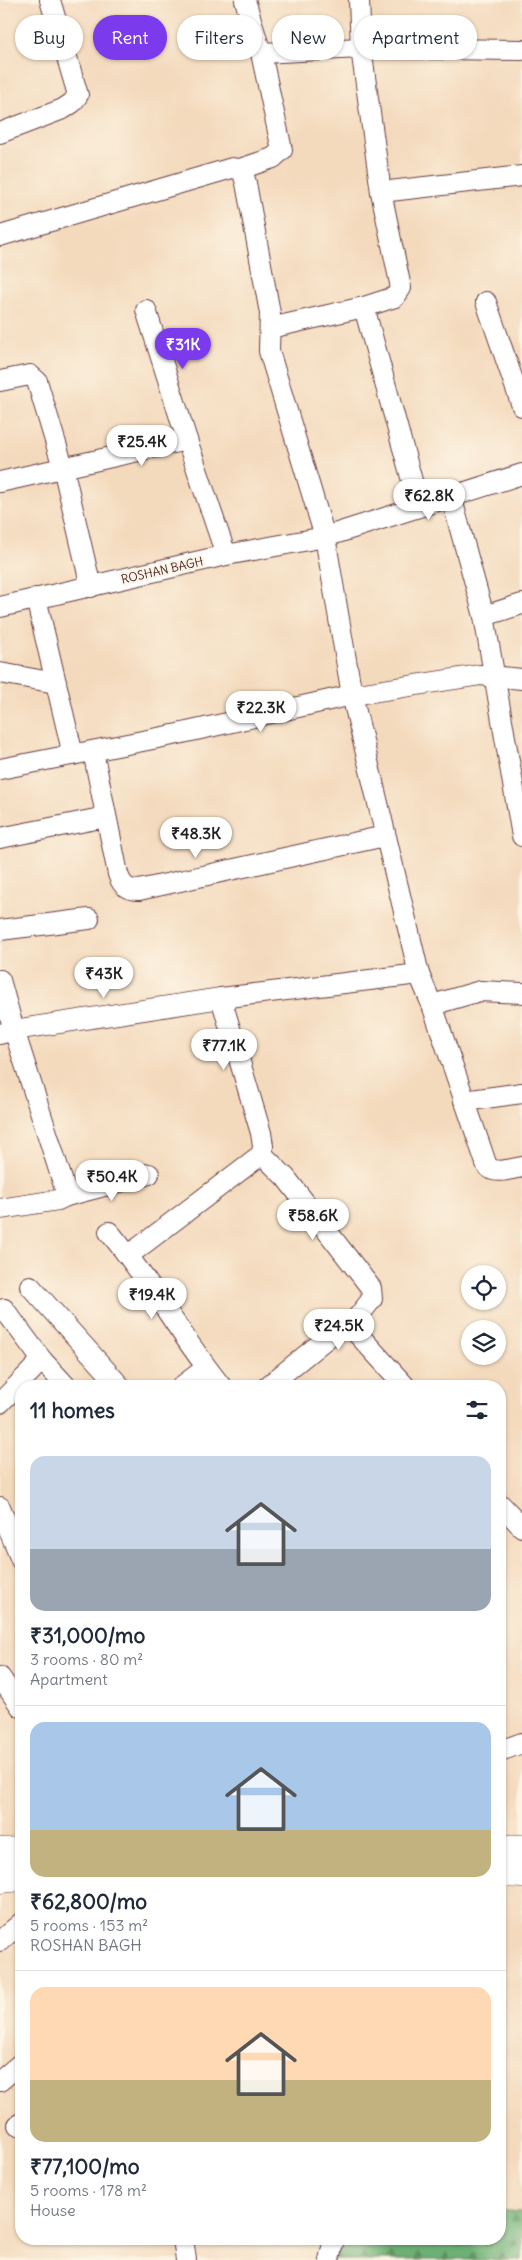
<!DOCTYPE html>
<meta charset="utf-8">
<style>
body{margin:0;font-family:Delius,sans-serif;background:#f2f2f3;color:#1f2937;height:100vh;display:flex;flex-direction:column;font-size:19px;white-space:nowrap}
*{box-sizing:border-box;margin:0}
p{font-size:16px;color:#747a83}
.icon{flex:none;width:28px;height:28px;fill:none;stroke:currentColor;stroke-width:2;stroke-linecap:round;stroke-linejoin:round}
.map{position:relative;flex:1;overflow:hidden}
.panel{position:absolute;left:15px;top:1380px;width:491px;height:865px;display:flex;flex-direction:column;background:#fff;border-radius:20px;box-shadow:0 1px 4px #0004}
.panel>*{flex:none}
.hud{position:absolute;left:15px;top:15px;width:492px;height:45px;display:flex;gap:10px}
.fabs{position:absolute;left:461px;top:1265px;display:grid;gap:10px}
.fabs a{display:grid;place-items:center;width:45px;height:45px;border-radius:50%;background:#fff;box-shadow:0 1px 4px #0004;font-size:25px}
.price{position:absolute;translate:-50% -42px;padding:0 11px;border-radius:18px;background:#fff;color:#222;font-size:16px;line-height:32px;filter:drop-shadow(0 1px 2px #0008)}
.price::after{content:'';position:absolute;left:50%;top:30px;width:15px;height:11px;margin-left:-8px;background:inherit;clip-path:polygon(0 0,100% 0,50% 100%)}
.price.current{background:#7c3aed;color:#fff}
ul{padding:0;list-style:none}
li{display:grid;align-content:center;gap:10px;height:265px;padding:0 15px}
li+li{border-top:1px solid #e0e1e3}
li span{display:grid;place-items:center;height:155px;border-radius:15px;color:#555}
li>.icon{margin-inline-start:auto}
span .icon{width:90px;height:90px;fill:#fffc;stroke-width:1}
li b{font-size:21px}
h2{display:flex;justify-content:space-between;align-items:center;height:60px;padding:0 15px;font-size:21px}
.chip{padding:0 18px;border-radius:22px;background:#fff;box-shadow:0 1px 4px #0004;font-size:18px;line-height:45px}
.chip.current{background:#7c3aed;color:#fff}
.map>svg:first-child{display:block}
</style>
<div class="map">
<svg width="522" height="2260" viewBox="0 0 522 2260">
<defs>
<pattern id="forest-firs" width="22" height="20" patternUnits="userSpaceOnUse" patternTransform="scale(1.25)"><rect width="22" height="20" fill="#6db074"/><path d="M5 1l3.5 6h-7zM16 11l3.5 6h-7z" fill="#5c8f5f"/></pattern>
</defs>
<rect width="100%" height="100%" fill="#fcf5e5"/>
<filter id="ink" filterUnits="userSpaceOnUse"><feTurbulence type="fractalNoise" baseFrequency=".02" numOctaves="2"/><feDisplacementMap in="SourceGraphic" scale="10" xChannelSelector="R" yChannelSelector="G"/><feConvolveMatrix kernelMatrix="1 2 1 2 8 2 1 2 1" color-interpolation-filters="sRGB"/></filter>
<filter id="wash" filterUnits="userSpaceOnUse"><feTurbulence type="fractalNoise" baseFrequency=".0096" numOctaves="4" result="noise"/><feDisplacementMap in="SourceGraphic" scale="20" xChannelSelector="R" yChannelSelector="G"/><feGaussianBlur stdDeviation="1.12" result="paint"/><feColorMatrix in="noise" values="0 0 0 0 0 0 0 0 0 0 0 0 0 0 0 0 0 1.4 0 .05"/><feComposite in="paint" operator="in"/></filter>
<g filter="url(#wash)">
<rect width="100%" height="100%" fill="#f4dabd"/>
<polygon fill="url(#forest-firs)" stroke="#5c6850" points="500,2210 522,2212 522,2260 322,2260 327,2239 500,2239"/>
</g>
<g filter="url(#ink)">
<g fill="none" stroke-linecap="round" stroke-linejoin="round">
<g stroke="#643b41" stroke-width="22">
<g id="street">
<polyline points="359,0 361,48 381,192 401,288 395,297 364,307"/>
<polyline points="261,53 361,48 522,50"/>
<polyline points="0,133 63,109 72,103 78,95 50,0"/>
<polyline points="240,169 273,158 282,150 261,53 245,0"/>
<polyline points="381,192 522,176"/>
<polyline points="0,236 232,168 242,170 246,183 270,313 269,351 325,537 352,695 419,974 432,1005 480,991 522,993"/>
<polyline points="486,302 522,406"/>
<polyline points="146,310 187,440"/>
<polyline points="270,328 364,307 419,506"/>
<polyline points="0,381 30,375 37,381 63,467 91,587"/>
<polyline points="0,482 187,440 226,555"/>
<polyline points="451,496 484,616 522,836"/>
<polyline points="36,598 73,755"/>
<polyline points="0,607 226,555 325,537 522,474"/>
<polyline points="484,616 522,604"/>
<polyline points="0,673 56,683"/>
<path d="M93,751l25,123c4,12 9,16 21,16l246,-54"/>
<polyline points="0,769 178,734 352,695 480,675 522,679"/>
<polyline points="0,838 106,817"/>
<polyline points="0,930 89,919"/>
<polyline points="0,980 14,1030 221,998 419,974"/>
<path d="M432,1005l55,161c8,9 24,3 35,1"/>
<polyline points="0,1034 14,1030 66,1192 66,1196 58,1200 0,1209"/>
<polyline points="464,1101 522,1093"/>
<polyline points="262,1154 286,1178 371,1288 372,1299 349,1328"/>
<polyline points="66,1196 149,1174"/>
<path d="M109,1232c41,48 72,105 112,154"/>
<polyline points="129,1255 262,1154 263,1146 261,1133 221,998"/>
<polyline points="30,1286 120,1386"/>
<polyline points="4,1309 42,1360 66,1386"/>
<polyline points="182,1386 206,1368"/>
<polyline points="268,1386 337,1330 344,1327 355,1331 405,1386"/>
<polyline points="0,1403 42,1360"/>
<polyline points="500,1504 522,1527"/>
<polyline points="0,1507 21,1560"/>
<polyline points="0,1677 21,1707"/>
<polyline points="500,1751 522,1743"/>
<polyline points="0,1941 21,1923"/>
<polyline points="0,2081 21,2063"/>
<polyline points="18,2125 21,2123"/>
<polyline points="183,2239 186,2260"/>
<polyline points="329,2260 334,2239"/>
</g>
</g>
<g stroke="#643b41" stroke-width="29">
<g id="secondary">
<polyline points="500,1849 522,1849"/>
<polyline points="0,1852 21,1851"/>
<polyline points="500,1873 522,1874"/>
<polyline points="0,1879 21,1877"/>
</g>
</g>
<use href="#street" stroke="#fff" stroke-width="20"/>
<use href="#secondary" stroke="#fff" stroke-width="28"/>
</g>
</g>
<g text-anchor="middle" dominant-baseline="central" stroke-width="4.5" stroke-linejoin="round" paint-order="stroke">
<g font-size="12" fill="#4a1f2b" stroke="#fcf5e5">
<text transform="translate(162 570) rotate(-13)">ROSHAN BAGH</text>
</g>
</g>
</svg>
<div class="fabs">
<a><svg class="icon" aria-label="locate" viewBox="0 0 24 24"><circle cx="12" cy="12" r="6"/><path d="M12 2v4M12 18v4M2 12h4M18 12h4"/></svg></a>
<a><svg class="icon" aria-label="layers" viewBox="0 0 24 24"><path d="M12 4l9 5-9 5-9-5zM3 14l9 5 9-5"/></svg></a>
</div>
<b class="price current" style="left:183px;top:370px">₹31K</b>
<b class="price" style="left:142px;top:467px">₹25.4K</b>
<b class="price" style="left:429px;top:521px">₹62.8K</b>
<b class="price" style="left:261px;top:733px">₹22.3K</b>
<b class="price" style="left:196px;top:859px">₹48.3K</b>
<b class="price" style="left:104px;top:999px">₹43K</b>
<b class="price" style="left:224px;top:1071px">₹77.1K</b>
<b class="price" style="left:112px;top:1202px">₹50.4K</b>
<b class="price" style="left:313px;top:1241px">₹58.6K</b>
<b class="price" style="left:152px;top:1320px">₹19.4K</b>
<b class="price" style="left:339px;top:1351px">₹24.5K</b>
<div class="hud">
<a class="chip">Buy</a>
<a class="chip current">Rent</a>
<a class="chip">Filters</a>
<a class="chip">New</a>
<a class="chip">Apartment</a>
</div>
<section class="panel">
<h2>11 homes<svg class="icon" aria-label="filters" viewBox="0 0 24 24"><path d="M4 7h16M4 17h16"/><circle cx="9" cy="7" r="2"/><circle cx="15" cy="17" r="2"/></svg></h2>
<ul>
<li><span style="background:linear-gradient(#c9d6e8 60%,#9aa5b1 0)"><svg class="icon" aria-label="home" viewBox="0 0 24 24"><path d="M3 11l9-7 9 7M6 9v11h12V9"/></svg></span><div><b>₹31,000/mo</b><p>3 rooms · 80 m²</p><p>Apartment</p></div></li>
<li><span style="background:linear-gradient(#a9c7e8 70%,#c2b280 0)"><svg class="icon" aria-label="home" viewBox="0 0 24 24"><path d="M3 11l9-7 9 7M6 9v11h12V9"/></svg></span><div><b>₹62,800/mo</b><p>5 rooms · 153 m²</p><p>ROSHAN BAGH</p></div></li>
<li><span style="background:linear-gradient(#ffd9b3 60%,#c2b280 0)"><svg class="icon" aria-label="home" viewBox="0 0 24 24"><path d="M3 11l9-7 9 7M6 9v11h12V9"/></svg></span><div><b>₹77,100/mo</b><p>5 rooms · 178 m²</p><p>House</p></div></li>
</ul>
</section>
</div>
